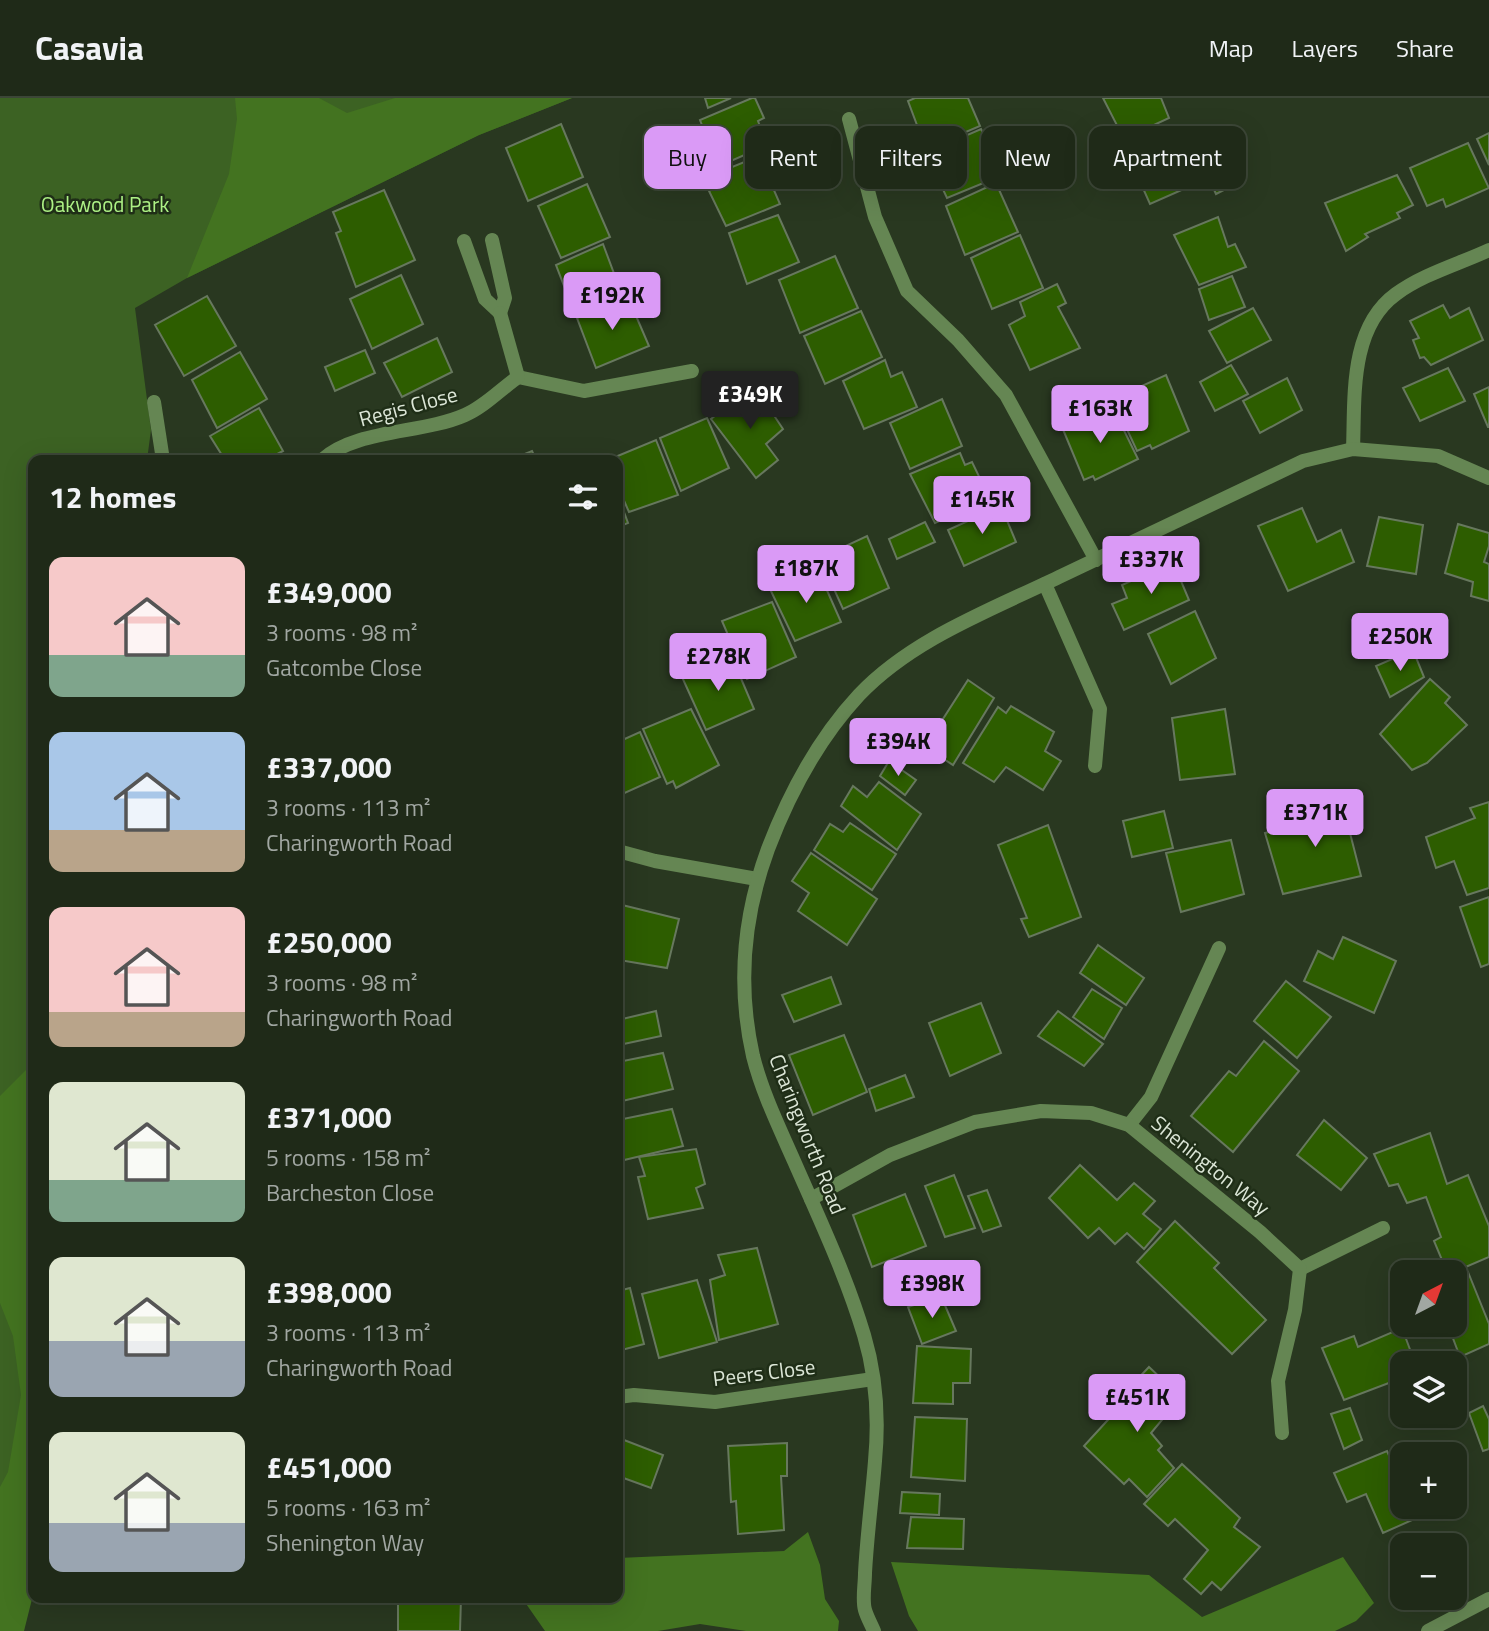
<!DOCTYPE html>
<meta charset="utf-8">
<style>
body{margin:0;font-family:"Titillium Web",sans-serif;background:#273221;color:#f1f3f6;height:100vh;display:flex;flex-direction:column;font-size:26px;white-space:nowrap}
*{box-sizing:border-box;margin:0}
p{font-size:23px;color:#a1a7a2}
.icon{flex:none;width:38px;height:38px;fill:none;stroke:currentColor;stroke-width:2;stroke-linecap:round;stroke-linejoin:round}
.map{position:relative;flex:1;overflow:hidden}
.drawer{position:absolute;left:28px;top:357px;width:595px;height:1148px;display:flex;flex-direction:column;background:#1f2a18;border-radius:14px;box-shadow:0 7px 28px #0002,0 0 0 2px #3c4637}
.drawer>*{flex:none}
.guide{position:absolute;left:644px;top:28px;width:665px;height:63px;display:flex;gap:14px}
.needle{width:46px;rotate:41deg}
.tools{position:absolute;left:1390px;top:1162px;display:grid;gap:14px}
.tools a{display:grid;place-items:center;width:77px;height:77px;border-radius:14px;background:#1f2a18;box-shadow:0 7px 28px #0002,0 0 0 2px #3c4637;font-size:35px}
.price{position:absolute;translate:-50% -60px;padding:0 16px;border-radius:7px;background:#da9af6;color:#111;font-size:23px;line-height:46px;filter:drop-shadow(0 2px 4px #0008)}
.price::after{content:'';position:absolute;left:50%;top:42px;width:21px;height:16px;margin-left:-10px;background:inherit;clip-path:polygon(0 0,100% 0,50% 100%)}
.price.active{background:#222;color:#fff}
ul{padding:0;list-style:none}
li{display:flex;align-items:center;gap:21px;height:175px;padding:0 21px}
li span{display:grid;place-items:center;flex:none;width:196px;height:140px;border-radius:14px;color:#555}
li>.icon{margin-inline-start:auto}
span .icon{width:84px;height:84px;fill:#fffc;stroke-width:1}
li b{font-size:30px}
h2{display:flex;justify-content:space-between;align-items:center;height:84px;padding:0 21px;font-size:30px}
.chip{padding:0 24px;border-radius:14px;background:#1f2a18;box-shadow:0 7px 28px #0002,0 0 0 2px #3c4637;font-size:24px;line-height:63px}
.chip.active{background:#da9af6;color:#111}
header{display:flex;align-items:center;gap:42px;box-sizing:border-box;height:98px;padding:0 35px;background:#1f2a18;border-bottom:2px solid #3c4637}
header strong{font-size:33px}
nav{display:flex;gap:38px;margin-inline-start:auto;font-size:24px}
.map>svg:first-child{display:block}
</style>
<header>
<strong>Casavia</strong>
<nav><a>Map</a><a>Layers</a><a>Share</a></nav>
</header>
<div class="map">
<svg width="1489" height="1533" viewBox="0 0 1489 1533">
<rect width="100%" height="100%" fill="#293820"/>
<polygon fill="#3c6223" points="0,0 572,0 479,37 187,180 135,210 151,332 147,362 33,362 33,1380 0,1533"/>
<g fill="#437320">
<polygon points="235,0 319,0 347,15 395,0 572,0 479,37 187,180 229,76 237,21"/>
<polygon points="33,965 33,1497 24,1533 0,1533 0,1389 8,1374 21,1297 13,1238 0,1205 0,998"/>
<polygon points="808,1434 820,1467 825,1501 839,1523 838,1533 746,1533 700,1526 658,1533 545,1533 522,1500 618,1500 618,1460 784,1453"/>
<polygon points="1343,1459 1374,1505 1356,1523 1335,1533 918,1533 909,1518 891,1464 1149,1477 1202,1519"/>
</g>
<g fill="#2d5d00" stroke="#67785e" stroke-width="2">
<polygon points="705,0 731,0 708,10"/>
<polygon points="752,0 755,0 764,20 758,23 767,47 715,70 700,37 705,35 700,22"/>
<polygon points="915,0 968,0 980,28 926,51 908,3"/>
<polygon points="1103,0 1161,0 1169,20 1124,41"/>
<polygon points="561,26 583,79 528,103 506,50"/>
<polygon points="981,31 1003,77 947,100 926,55"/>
<polygon points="1167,31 1193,87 1150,106 1126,52"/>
<polygon points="1489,35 1489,67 1477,41"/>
<polygon points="1468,45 1489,90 1446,109 1443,101 1427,108 1410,70"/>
<polygon points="1228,47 1245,81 1216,96 1201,62"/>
<polygon points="759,58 780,106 726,128 709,93 715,90 710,78"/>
<polygon points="1397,77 1413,107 1397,115 1400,120 1365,136 1368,139 1346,153 1325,105"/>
<polygon points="996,85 1018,134 965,157 946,108"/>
<polygon points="587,86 610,139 561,160 538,108"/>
<polygon points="384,92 415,162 356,189 336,135 341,133 333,114"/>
<polygon points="778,117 799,164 747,186 729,135"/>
<polygon points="1218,119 1228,149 1235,146 1246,169 1199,187 1174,137"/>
<polygon points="1020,137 1043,190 992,211 971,160"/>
<polygon points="603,146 622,197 574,214 556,167"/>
<polygon points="835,158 858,210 800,235 779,182"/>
<polygon points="401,177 423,226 372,251 350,201"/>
<polygon points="1232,178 1245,209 1209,222 1199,191"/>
<polygon points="1057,186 1066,205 1058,209 1080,250 1030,272 1009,227 1025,218 1020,204"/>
<polygon points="627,197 649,248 596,270 577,220"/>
<polygon points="207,198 236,248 184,278 155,227"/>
<polygon points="1443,207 1450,220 1469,210 1483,242 1431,267 1424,259 1420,260 1413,242 1419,240 1410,223"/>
<polygon points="1253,210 1271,242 1227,265 1209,233"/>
<polygon points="861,213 882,259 825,286 804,238"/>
<polygon points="437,240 452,274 402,299 384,265"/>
<polygon points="365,252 375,275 335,293 325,269"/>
<polygon points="240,254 267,301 217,330 192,282"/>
<polygon points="885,262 891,279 902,274 917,309 864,331 843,283"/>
<polygon points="1231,267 1248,296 1215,313 1200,284"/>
<polygon points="1448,270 1465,303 1420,323 1403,290"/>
<polygon points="1166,277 1189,333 1152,351 1150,347 1137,353 1113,301"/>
<polygon points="1287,280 1302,312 1260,335 1243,303"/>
<polygon points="1489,289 1489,329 1488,329 1474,296"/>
<polygon points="759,295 783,331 766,346 778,362 756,380 711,321 743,296 749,303"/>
<polygon points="942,301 962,348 910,371 890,325"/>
<polygon points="259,310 283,353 266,362 225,362 210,338"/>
<polygon points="1113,310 1138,361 1095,382 1093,378 1084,382 1062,329"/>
<polygon points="707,320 729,370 681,393 660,340"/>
<polygon points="656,342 678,397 629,414 618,389 618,362 608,362"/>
<polygon points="532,353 536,362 510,362"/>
<polygon points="960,355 965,367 972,364 990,401 935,425 910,376"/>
<polygon points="618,398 628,425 618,429"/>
<polygon points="1001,408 1016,444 964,468 948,432"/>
<polygon points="1302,410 1317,444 1341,432 1354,464 1288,493 1258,428"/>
<polygon points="1379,419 1423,427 1416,476 1367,468"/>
<polygon points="925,424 935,444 897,461 889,441"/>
<polygon points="1458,426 1489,435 1489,448 1484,464 1489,466 1489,503 1471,498 1473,484 1445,475"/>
<polygon points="867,438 889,490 843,511 820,460"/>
<polygon points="1173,464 1189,502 1124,532 1112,506 1127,500 1122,487"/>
<polygon points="818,472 841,524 795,543 770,491"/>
<polygon points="772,504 796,559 747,581 722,523"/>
<polygon points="1195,513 1216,560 1171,586 1148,536"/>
<polygon points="1413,552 1424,579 1390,599 1376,568"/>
<polygon points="731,557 754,611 706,632 682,579"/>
<polygon points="1430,581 1450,599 1445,605 1467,627 1427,665 1412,672 1380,636"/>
<polygon points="968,582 994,600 953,667 925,649"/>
<polygon points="1011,608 1054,634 1045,653 1061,663 1043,692 1006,669 994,684 963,665 998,609 1006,615"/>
<polygon points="691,611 719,667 676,690 673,683 667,686 643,631"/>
<polygon points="1225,611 1235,676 1180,682 1172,620"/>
<polygon points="640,634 660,679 618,698 618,644"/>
<polygon points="889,663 916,682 905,697 880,678"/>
<polygon points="879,684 921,716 897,752 841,708 853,688 867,699"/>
<polygon points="1341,700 1361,778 1283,796 1265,735 1306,724 1302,708"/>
<polygon points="1489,704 1489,790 1467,797 1454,763 1436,770 1426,739 1475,720 1470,710"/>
<polygon points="1164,713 1173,750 1132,759 1123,723"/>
<polygon points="850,725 896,756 872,792 814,752 830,726 843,734"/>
<polygon points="1048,727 1081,819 1029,839 1021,821 1027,820 998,747"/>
<polygon points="1231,742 1244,796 1181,814 1166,755"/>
<polygon points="811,755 877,801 847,847 798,813 809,795 792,783"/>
<polygon points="1489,799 1489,866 1481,869 1460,809"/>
<polygon points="618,806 679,821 667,870 619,862 621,848 618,848"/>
<polygon points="1343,839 1396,863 1374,915 1304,883 1318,853 1333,861"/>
<polygon points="1098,847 1144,880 1126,907 1080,875"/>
<polygon points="831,879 841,906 794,924 782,897"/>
<polygon points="1286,883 1331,919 1297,960 1254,923"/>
<polygon points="1092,891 1122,910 1104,941 1073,919"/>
<polygon points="981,905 1001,955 950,978 929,925"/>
<polygon points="656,913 661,938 619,947 618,922"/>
<polygon points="1058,913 1103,946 1084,968 1038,938"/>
<polygon points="844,937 867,994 813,1017 789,957"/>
<polygon points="1264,943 1299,973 1233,1054 1191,1018 1229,973 1236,978"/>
<polygon points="663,955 673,991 618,1004 618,964"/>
<polygon points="905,977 914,999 876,1013 869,991"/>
<polygon points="672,1011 683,1048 620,1063 618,1052 618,1022"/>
<polygon points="1324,1022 1367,1060 1341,1092 1297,1057"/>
<polygon points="1430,1035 1447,1086 1468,1077 1489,1128 1489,1159 1454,1174 1447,1174 1434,1143 1441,1139 1426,1099 1407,1105 1398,1086 1389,1088 1374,1056"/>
<polygon points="696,1051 705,1086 696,1090 703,1110 648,1121 638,1079 645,1078 639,1059"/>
<polygon points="1080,1067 1117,1102 1134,1085 1155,1103 1143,1116 1161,1131 1144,1151 1127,1135 1115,1146 1099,1130 1088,1140 1049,1100"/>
<polygon points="954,1077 975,1130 945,1139 925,1088"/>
<polygon points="987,1092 1001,1128 983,1134 968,1098"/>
<polygon points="905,1096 926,1148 872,1169 853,1117"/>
<polygon points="1175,1123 1219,1165 1214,1170 1266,1222 1232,1256 1137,1164"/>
<polygon points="757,1150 778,1226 719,1242 710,1182 725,1177 718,1157"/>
<polygon points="1468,1174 1489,1226 1489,1246 1460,1259 1448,1227 1454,1227 1454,1180"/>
<polygon points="697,1182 717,1244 659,1260 642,1196"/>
<polygon points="630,1190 644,1246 618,1253 618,1193"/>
<polygon points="941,1198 956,1233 922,1246 908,1209"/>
<polygon points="1402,1230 1415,1265 1402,1265 1402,1280 1344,1302 1322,1250 1354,1238 1358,1249"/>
<polygon points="917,1248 971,1251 970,1285 953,1285 953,1306 913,1305"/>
<polygon points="1149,1269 1181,1299 1151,1335 1162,1348 1158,1352 1174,1370 1147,1399 1129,1381 1124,1386 1084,1348 1117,1312 1112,1308"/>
<polygon points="1483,1308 1489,1321 1489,1351 1483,1353 1469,1315"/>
<polygon points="1350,1310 1362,1342 1344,1351 1331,1316"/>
<polygon points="915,1319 967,1321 965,1383 911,1379"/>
<polygon points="624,1342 663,1357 651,1390 618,1378 618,1360"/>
<polygon points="787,1345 787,1378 781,1378 784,1432 738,1436 736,1403 731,1404 728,1348"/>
<polygon points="1387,1353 1399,1380 1402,1378 1402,1409 1439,1410 1383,1435 1366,1396 1347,1404 1334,1375"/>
<polygon points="1182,1366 1240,1420 1234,1429 1260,1449 1221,1492 1212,1484 1201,1496 1184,1481 1208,1452 1175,1421 1168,1428 1144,1406"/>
<polygon points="902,1394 940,1396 939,1417 900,1415"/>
<polygon points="911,1419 964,1421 963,1451 907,1450"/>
<polygon points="398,1500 461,1500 460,1533 398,1533"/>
</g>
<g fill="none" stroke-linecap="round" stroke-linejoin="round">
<g stroke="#658653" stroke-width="14">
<polyline points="464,143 485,201 500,215 505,200 492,142"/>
<polyline points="518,279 584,293 692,273"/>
<polyline points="154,304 163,362"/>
<polyline points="1300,1171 1383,1130"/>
</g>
<g stroke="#658653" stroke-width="14">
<polyline points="849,21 875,119 907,193 958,242 1006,297 1096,462"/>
<path d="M1353,351c2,-51 -4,-121 43,-155 27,-20 63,-30 93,-44"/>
<path d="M322,362c34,-31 100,-26 143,-45 19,-8 36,-26 53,-38l-18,-64"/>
<polyline points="1045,486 1100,611 1095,668"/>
<polyline points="618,753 655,763 757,781"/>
<polyline points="1129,1027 1151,999 1219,850"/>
<polyline points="811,1101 890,1057 975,1024 1041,1013 1091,1015 1129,1027 1260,1134 1300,1171 1295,1212 1278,1283 1282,1335"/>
<polyline points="618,1299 634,1297 715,1304 873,1281"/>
<path d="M874,1533c-3,-7 -7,-14 -9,-21 -3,-10 0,-25 0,-37 2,-38 7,-74 10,-112 4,-42 1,-86 -11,-126 -18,-60 -45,-117 -70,-174 -15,-34 -32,-69 -41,-105 -16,-71 -10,-139 15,-207 21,-55 51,-111 91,-154 53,-56 132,-85 200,-118 81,-38 162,-77 244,-116l50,-12 85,7 51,22"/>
</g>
<polyline stroke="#658653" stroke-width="14" points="1428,1533 1489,1501"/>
</g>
<g text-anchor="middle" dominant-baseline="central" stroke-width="5" stroke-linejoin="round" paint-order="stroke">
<g font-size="21" fill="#adf185" stroke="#1f2e17">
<text x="105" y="106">Oakwood Park</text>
</g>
<g font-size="21" fill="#dce6d7" stroke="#1f2e17">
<text transform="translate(408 308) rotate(-15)">Regis Close</text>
<text transform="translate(808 1036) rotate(68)">Charingworth Road</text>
<text transform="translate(1211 1067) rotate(39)">Shenington Way</text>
<text transform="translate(764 1274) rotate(-7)">Peers Close</text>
</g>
</g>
</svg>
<div class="tools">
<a><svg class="needle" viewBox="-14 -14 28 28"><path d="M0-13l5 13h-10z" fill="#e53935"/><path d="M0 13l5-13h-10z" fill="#a1a7a2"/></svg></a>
<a><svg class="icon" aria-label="layers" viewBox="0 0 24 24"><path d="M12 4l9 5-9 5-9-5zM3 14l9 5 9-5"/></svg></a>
<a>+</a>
<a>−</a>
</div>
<b class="price" style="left:612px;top:234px">£192K</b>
<b class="price active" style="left:750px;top:333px">£349K</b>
<b class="price" style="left:1100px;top:347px">£163K</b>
<b class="price" style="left:982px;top:438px">£145K</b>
<b class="price" style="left:1151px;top:498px">£337K</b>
<b class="price" style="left:806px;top:507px">£187K</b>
<b class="price" style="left:1400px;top:575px">£250K</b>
<b class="price" style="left:718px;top:595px">£278K</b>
<b class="price" style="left:898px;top:680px">£394K</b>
<b class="price" style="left:1315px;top:751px">£371K</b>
<b class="price" style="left:932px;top:1222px">£398K</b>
<b class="price" style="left:1137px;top:1336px">£451K</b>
<div class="guide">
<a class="chip active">Buy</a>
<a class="chip">Rent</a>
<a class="chip">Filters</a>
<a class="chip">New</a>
<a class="chip">Apartment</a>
</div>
<section class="drawer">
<h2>12 homes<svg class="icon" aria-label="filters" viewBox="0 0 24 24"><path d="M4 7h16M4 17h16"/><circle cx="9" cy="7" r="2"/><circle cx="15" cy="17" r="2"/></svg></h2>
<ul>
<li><span style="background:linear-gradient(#f6c9c9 70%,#7fa58c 0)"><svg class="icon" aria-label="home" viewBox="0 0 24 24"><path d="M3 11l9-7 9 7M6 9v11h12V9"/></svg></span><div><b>£349,000</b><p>3 rooms · 98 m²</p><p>Gatcombe Close</p></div></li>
<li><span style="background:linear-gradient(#a9c7e8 70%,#b9a48a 0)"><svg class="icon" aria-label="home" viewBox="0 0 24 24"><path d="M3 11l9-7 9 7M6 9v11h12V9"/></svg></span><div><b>£337,000</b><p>3 rooms · 113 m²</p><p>Charingworth Road</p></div></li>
<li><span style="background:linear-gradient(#f6c9c9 75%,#b9a48a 0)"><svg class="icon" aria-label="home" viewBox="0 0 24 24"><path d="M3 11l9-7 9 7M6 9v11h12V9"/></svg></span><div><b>£250,000</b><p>3 rooms · 98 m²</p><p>Charingworth Road</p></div></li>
<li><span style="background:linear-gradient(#dfe7d0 70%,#7fa58c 0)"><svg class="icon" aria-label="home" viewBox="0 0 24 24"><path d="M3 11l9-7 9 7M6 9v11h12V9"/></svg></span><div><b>£371,000</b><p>5 rooms · 158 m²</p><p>Barcheston Close</p></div></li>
<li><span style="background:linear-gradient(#dfe7d0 60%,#9aa5b1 0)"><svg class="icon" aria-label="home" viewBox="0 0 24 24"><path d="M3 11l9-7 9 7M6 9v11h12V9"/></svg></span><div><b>£398,000</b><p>3 rooms · 113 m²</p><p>Charingworth Road</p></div></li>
<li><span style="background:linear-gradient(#dfe7d0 65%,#9aa5b1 0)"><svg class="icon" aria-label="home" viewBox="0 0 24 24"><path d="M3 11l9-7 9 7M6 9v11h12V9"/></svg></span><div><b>£451,000</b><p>5 rooms · 163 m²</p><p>Shenington Way</p></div></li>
</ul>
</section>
</div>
